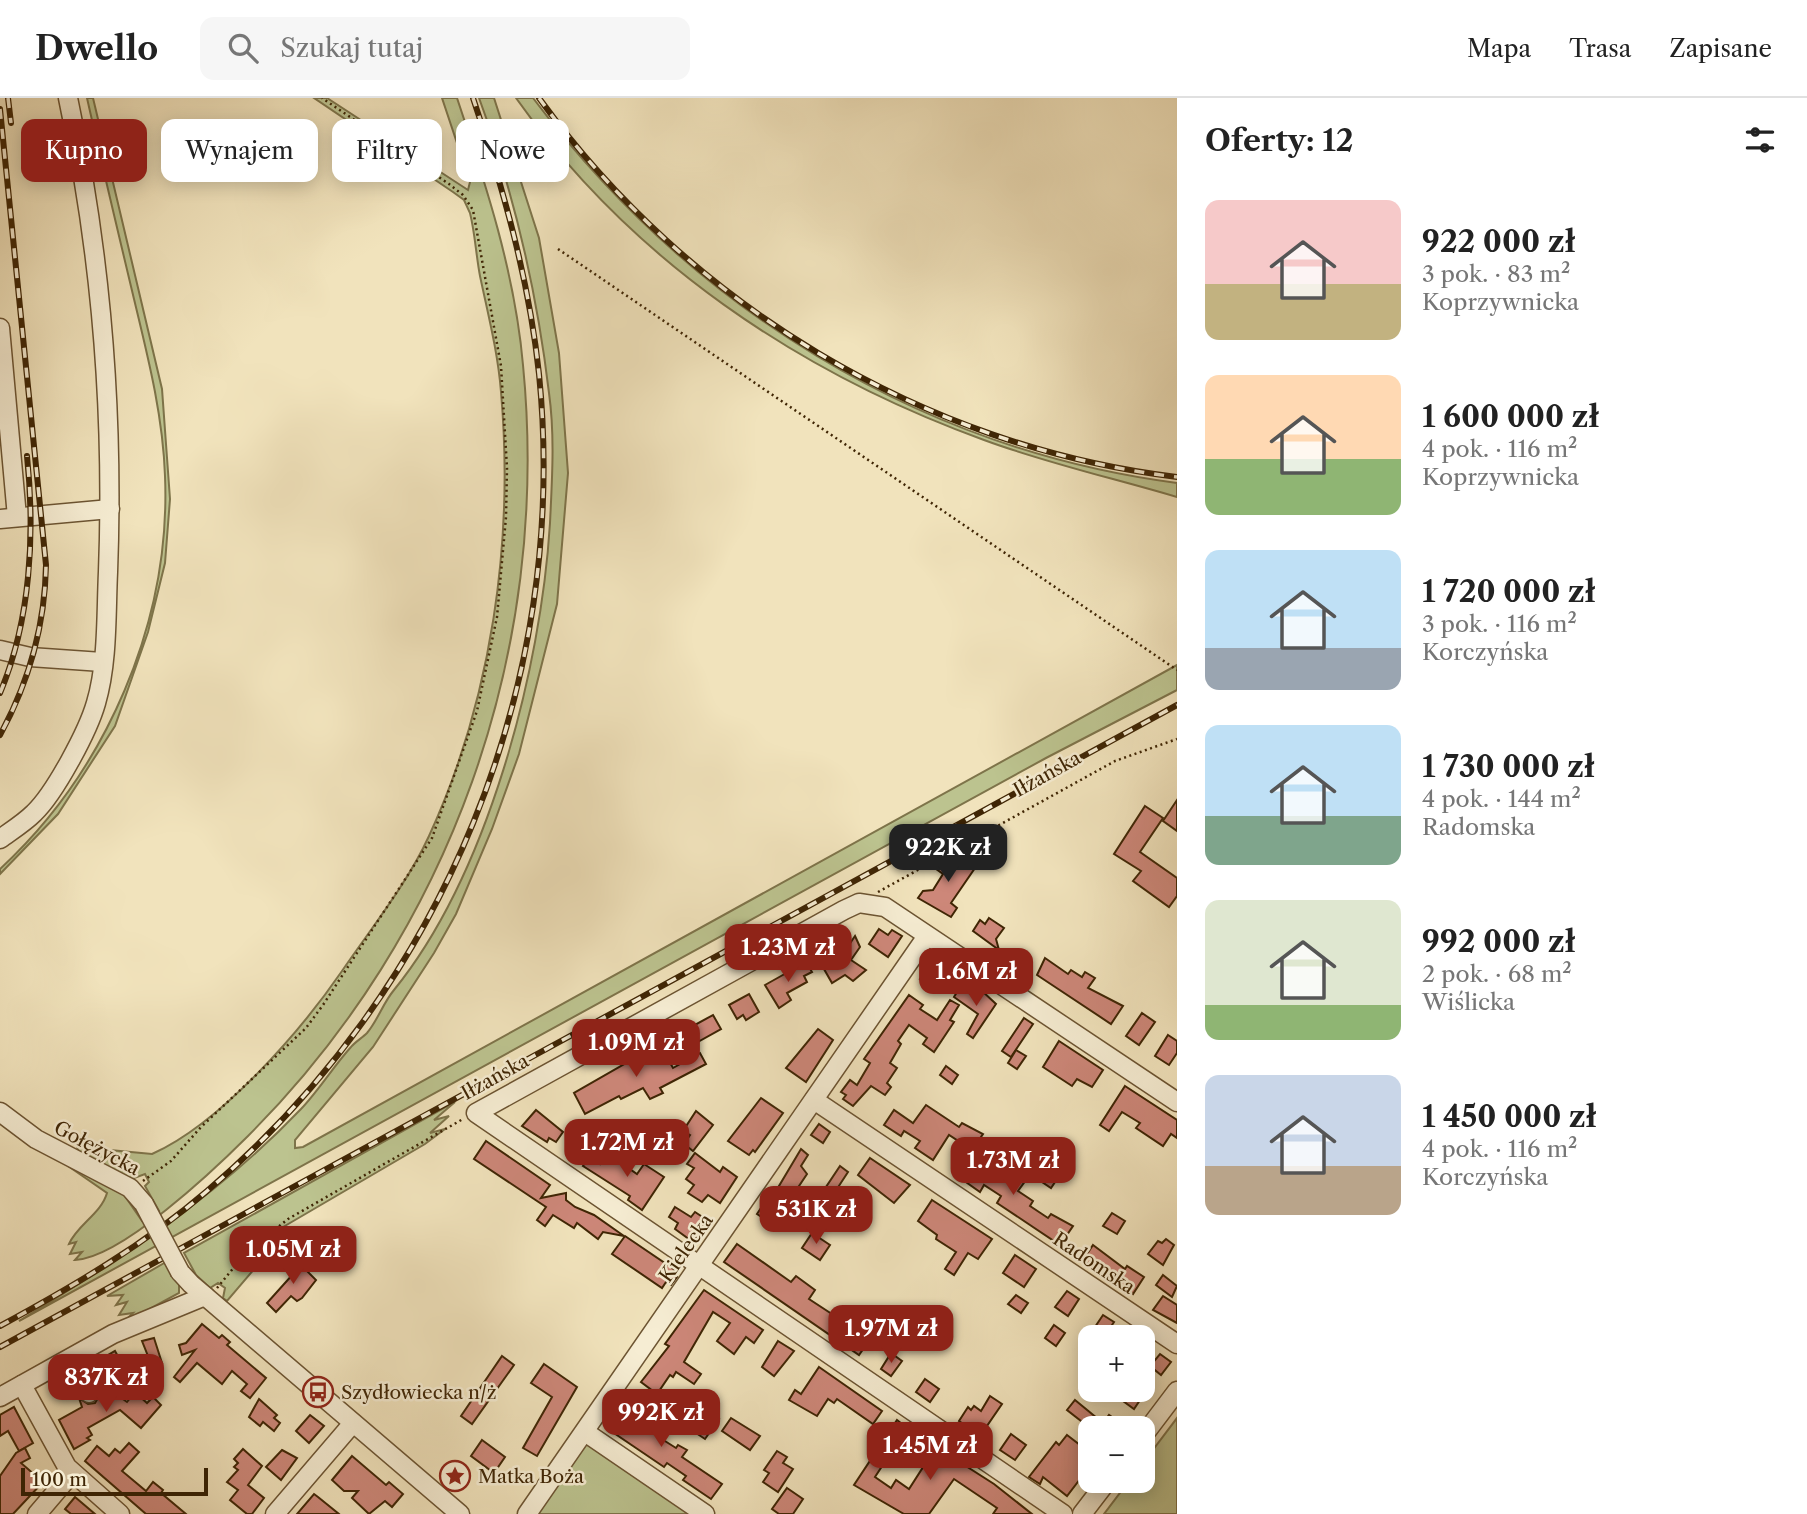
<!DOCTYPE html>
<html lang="pl">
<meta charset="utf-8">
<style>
body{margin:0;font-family:"Libre Caslon Text",serif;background:#f6f6f6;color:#222;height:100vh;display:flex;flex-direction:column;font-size:26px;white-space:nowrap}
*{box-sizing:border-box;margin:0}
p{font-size:23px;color:#767676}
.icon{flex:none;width:38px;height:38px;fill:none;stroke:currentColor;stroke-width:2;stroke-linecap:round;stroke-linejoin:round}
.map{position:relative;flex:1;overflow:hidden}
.details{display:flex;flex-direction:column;background:#fff;width:630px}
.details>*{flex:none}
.banner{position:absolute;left:21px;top:21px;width:665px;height:63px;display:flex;gap:14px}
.fabs{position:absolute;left:1078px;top:1227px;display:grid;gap:14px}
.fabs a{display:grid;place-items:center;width:77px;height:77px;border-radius:14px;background:#fff;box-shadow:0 4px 18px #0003;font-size:35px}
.scale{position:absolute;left:21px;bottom:18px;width:187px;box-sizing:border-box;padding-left:7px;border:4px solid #3f2504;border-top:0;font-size:19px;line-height:24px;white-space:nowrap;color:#3f2504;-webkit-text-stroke:5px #f6edd3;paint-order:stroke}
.price{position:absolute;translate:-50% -60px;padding:0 16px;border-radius:14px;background:#8f2418;color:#fff;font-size:23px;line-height:46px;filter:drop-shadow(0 2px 4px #0008)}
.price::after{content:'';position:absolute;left:50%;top:42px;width:21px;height:16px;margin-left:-10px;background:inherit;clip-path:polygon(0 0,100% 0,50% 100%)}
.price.active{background:#222;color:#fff}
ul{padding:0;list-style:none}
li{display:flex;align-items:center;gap:21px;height:175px;padding:0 28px}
li span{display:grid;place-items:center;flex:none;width:196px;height:140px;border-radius:14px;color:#555}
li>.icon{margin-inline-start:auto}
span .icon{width:84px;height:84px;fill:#fffc;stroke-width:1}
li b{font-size:30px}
h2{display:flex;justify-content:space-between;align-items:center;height:84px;padding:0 28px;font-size:30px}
.tag{padding:0 24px;border-radius:14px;background:#fff;box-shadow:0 4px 18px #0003;font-size:24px;line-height:63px}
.tag.active{background:#8f2418;color:#fff}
header{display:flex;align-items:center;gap:42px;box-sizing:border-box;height:98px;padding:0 35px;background:#fff;border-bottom:2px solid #e0e0e0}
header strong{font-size:33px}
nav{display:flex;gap:38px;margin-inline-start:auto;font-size:24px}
.search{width:490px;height:63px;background:#f6f6f6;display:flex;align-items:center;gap:18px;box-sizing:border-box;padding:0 24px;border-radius:14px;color:#767676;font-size:26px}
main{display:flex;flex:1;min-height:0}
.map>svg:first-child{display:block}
</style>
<header>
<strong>Dwello</strong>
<div class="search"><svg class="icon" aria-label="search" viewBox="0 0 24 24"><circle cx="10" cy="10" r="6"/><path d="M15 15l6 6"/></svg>Szukaj tutaj</div>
<nav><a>Mapa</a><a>Trasa</a><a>Zapisane</a></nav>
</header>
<main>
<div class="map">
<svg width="1177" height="1416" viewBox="0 0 1177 1416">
<rect width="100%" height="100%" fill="#f1e3bc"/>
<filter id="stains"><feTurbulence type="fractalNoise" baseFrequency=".00286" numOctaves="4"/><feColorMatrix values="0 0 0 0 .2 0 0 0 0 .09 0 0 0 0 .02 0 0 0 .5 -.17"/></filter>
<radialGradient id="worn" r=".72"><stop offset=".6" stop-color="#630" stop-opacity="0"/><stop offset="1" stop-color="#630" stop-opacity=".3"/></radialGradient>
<g fill="#bcc38f" stroke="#7e744a" stroke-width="2">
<path d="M87,0h6l69,291 8,110 -5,64 -17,69 -33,94 -57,88 -58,60v-5c106,-98 171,-247 165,-393 -2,-60 -17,-119 -31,-177 -16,-67 -32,-134 -47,-201z"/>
<path d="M314,0h13l141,92 2,-8 -28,-84h15c29,87 58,175 66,267 28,286 -72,568 -275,771 -34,34 -127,122 -173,124l7,-8 -12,2 6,-12 -7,2c8,-19 32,-30 38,-51l-39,-27 52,23 22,32 17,-10 -14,-25 4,-4 -4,-8 -16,6 -54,-30h3l-1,-3 75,7c68,-30 148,-122 190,-183 30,-44 65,-87 87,-135 63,-137 85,-295 72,-444 -3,-39 -13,-78 -21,-116 -4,-21 -5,-43 -10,-63l-6,-13 -11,-8z"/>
<path d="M479,0h15l45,140 20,115 9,120 -11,131 -38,150 -27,75 -36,85 -22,39 -61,94 -78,93v8l8,-1 874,-482v25l-131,68 -1027,563c103,-63 197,-123 282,-212 18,-19 32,-42 50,-62 4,-5 11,-9 16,-14 11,-13 16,-30 27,-43 94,-116 147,-320 156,-467 2,-43 5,-87 -1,-130 -12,-101 -35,-200 -70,-295z"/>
<path d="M516,0h17c156,208 385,351 644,385v14c-64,-19 -131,-34 -193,-57 -185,-67 -353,-180 -468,-342z"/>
<polygon points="455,1004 434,1022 449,1018 430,1035 445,1031 425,1046 278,1132 287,1146 267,1156 227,1203 223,1200 225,1190 218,1185 210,1190 196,1177 184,1155"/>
<polygon points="166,1164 179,1183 179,1195 122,1226 133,1215 119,1217 127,1204 116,1207 123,1197 107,1198"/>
<polygon points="1177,1320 1177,1416 1104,1416 1129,1383 1143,1382 1143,1365"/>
<polygon points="589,1344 699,1416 534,1416 581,1348"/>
</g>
<g fill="#cd8779" stroke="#3f2504" stroke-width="2">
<polygon points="1177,702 1177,733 1163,723"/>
<polygon points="1145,708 1163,720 1140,754 1177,780 1177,798 1169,809 1133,783 1141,773 1114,756"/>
<polygon points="953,755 975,770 951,805 957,810 951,819 918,800 923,793 933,792 943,776 932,768"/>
<polygon points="989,820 1004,830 996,841 999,852 973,833 980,822 985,826"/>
<polygon points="879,831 888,837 892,832 902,838 888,859 869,846"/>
<polygon points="855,838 860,849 851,862 866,872 853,883 845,877 832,885 824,871 838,863"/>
<polygon points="1045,860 1068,876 1071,872 1082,879 1085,874 1095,880 1088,890 1123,908 1111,926 1037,877"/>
<polygon points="933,862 947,871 934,891 920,881"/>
<polygon points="806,864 812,874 804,878 807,884 787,895 791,902 779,910 765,887"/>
<polygon points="960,889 975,899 980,891 996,906 973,940 967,936 978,916 954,899"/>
<polygon points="749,896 759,914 746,922 743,917 737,921 729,907"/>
<polygon points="909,897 923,907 920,911 937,922 950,902 959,907 950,922 954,924 934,954 923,946 927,940 909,927 898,943 901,946 890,965 897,970 887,985 891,989 885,997 871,988 853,1008 843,1001 846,997 841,994 850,982 857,987 870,965 864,961"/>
<polygon points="1142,915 1155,924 1139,947 1126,938"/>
<polygon points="713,917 721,931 687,950 681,940 684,938 682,934"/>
<polygon points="1024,920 1033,926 1011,959 1002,953"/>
<polygon points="818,931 833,942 806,984 786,970"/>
<polygon points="1168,937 1177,943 1177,955 1169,967 1155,958"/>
<polygon points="1059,943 1103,972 1092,989 1077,981 1072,988 1043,969"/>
<polygon points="656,948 659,954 663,952 673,970 700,955 706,966 660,990 663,995 650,1001 643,990 621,1001 619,998 585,1016 574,995"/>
<polygon points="1016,952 1026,958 1017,971 1008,965"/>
<polygon points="946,968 958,977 952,986 940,977"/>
<polygon points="1125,988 1177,1022 1177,1040 1171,1036 1163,1048 1136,1030 1140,1025 1122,1014 1109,1033 1100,1027"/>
<polygon points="761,1000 783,1015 755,1054 753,1052 749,1057 728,1043"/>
<polygon points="926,1007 959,1029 962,1025 983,1036 972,1052 949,1037 933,1062 915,1050 920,1043 904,1033 901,1038 884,1027 894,1012 913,1025"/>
<polygon points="536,1012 563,1034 556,1044 549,1040 547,1044 522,1028"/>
<polygon points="696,1013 713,1027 693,1053 684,1046 690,1037 683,1033"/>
<polygon points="819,1026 830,1034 823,1045 811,1037"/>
<polygon points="486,1043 550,1087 541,1100 566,1095 566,1102 575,1109 594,1117 624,1138 603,1134 598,1141 577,1125 574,1130 553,1117 545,1128 537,1122 546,1109 474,1061"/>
<polygon points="801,1051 808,1057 801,1068 807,1076 787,1106 799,1114 788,1129 773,1119 769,1124 757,1116 767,1101 770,1103"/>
<polygon points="607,1055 637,1076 644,1066 664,1079 642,1112 628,1102 630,1098 583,1068 590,1058 600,1066"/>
<polygon points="695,1055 720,1074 723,1069 737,1079 720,1105 708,1097 702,1104 688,1095 694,1087 686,1081 694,1070 687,1066"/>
<polygon points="968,1059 991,1075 1002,1059 1011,1066 1008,1070 1026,1082 1018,1093 1033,1103 1030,1108 1048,1120 1051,1116 1073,1128 1060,1147 997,1105 1001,1098 984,1087 980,1094 956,1077"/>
<polygon points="870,1060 910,1087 894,1105 858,1077"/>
<polygon points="840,1068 848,1074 833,1097 824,1092"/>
<polygon points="1052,1069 1061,1075 1051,1090 1042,1084"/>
<polygon points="932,1102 992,1141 978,1161 968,1155 954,1177 945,1171 956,1154 936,1141 937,1137 918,1123"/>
<polygon points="675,1109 691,1119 695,1114 707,1122 693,1144 675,1131 678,1125 669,1119"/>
<polygon points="1112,1115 1125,1123 1117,1136 1103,1128"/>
<polygon points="812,1135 830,1147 820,1162 802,1150"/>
<polygon points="625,1138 675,1172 672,1175 677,1179 671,1187 666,1184 662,1190 612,1156"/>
<polygon points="1166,1141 1174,1147 1163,1167 1148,1156 1158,1143 1162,1145"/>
<polygon points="737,1146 791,1184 796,1178 815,1192 809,1201 870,1241 859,1257 724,1164"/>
<polygon points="1093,1147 1125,1171 1127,1168 1144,1179 1133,1196 1083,1162"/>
<polygon points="1015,1157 1036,1171 1024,1189 1003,1175"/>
<polygon points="295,1161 316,1182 302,1200 297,1203 291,1198 276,1214 267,1205 294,1175 288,1169"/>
<polygon points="1163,1177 1177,1188 1172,1199 1156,1187"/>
<polygon points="704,1192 763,1232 754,1245 746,1239 734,1256 717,1243 730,1225 713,1214 684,1264 701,1276 694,1286 676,1274 673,1279 670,1277 657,1296 641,1284 669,1248 665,1246"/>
<polygon points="1067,1193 1079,1201 1068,1218 1055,1209"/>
<polygon points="1016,1197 1028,1205 1021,1215 1008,1206"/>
<polygon points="1163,1198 1177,1207 1177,1225 1153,1212"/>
<polygon points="1103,1217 1114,1224 1104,1239 1093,1232"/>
<polygon points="202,1226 219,1240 222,1237 230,1244 227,1247 266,1280 250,1300 241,1293 247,1286 232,1273 222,1286 197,1265 180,1284 174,1279 195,1252 182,1257 179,1247 186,1245"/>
<polygon points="1054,1227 1065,1235 1056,1248 1045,1240"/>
<polygon points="154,1240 162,1265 152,1268 142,1243"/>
<polygon points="778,1243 794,1253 774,1278 762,1269"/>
<polygon points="115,1253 125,1271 107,1281 98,1263"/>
<polygon points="891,1255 902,1263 891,1278 881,1271"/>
<polygon points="1160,1256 1171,1264 1161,1277 1150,1268"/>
<polygon points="502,1258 514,1267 472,1326 461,1318"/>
<polygon points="544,1266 577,1289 537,1358 523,1350 552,1299 531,1285"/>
<polygon points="819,1269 882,1313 873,1326 837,1301 834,1305 828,1301 817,1318 789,1302 795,1292 801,1296"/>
<polygon points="925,1281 939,1291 930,1304 916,1294"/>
<polygon points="110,1284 116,1296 127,1304 135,1294 147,1305 153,1299 161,1307 141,1330 120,1312 88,1330 92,1337 87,1340 90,1342 74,1351 59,1322 82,1309 79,1300 88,1306 95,1305 100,1296 99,1290"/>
<polygon points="1108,1292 1138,1292 1144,1296 1134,1311"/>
<polygon points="990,1298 1002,1306 980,1338 959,1323 968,1309 971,1312 974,1308 981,1313"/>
<polygon points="259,1301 277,1317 274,1320 280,1325 274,1333 263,1324 260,1328 249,1319"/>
<polygon points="1075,1302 1103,1325 1109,1317 1127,1330 1090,1330 1067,1312"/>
<polygon points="633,1305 643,1311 640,1315 662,1330 657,1338 676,1350 678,1347 687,1352 682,1359 722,1386 711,1401 683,1382 686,1378 667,1365 664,1369 608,1331 620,1314 625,1317"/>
<polygon points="695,1305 719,1321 705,1341 681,1325"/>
<polygon points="14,1309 33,1345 19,1353 8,1333 0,1338 0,1317"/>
<polygon points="310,1317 324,1328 309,1345 296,1333"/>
<polygon points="731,1320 760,1338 750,1352 722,1333"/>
<polygon points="897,1322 907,1330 875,1379 891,1390 896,1382 909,1391 936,1349 994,1386 1032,1416 993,1416 997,1410 954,1381 929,1416 904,1416 854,1387"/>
<polygon points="1011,1336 1026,1347 1015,1362 1000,1352"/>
<polygon points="1067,1337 1084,1350 1090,1342 1090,1368 1067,1398 1043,1379 1040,1386 1029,1379 1056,1344 1059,1347"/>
<polygon points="482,1342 505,1359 494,1375 471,1358"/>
<polygon points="129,1345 139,1354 122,1373 146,1393 153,1384 163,1392 161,1395 186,1416 146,1416 85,1363 97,1348 109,1358 115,1351 120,1355"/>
<polygon points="25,1350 30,1360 21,1365 43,1384 13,1416 0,1416 0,1378 16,1355"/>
<polygon points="243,1351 262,1368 248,1387 264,1400 252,1416 247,1416 230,1402 238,1392 227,1384 238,1372 234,1369 238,1365 234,1361"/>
<polygon points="282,1352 297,1360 281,1382 266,1369"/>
<polygon points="777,1353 787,1359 783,1365 793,1371 778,1394 763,1384 769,1375 764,1372"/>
<polygon points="352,1358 386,1387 389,1384 403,1396 392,1409 385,1403 369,1416 352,1400 358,1393 344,1393 332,1382"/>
<polygon points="787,1390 803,1401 793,1416 779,1416 772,1411"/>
<polygon points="314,1396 318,1399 339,1416 297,1416"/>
<polygon points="75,1399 95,1416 71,1416 65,1411"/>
</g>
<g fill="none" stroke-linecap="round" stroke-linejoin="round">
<g stroke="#6c5432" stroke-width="21">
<g id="minor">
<polyline points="0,230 17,419"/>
<polyline points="0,421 110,411"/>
<polyline points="0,552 30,559 102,564"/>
<path d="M0,741c11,-8 24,-16 34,-26 21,-20 54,-82 62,-110 12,-41 10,-89 12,-131 6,-159 -7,-319 -40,-474"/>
<polyline points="814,1002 1177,1246"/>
<polyline points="0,1014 36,1041 130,1090 144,1106"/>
<polyline points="180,1174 191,1186 460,1416"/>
<polyline points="71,1260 89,1295"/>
<polyline points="22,1287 67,1369 120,1416"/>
<polyline points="0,1299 113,1236 205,1198"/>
<polyline points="585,1334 705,1416"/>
<polyline points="1143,1338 1177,1293"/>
<polyline points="37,1416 72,1375"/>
<polyline points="275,1416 353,1325"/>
<polyline points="527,1416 927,838"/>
<polyline points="1063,1416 476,1015 844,812 859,805 885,809 1177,1004"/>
<polyline points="1082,1416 1108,1382"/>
</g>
</g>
<g stroke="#3f2504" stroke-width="2.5" stroke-dasharray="2 3.5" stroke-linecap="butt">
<polyline points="558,151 1177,572"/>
<polyline points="878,794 1115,663 1177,641"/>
<polyline points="143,1083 171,1063 201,1029 306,930 323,907 432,740 477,613 497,519 506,419 507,370 501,268 473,112 463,97 449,86 322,0"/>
<polyline points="217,1190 244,1157 288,1121 463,1021"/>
</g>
<use href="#minor" stroke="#f6edd3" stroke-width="18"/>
<g stroke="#3f2504" stroke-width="6">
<g id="rail">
<polyline points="8,0 11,25"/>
<path d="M539,0c149,206 385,349 638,379"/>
<path d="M0,11l46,456c-1,60 -17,117 -46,170"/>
<path d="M0,595c31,-73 35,-160 27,-237"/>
<path d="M0,1228c72,-39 144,-81 207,-135 236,-201 363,-508 332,-817 -10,-95 -36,-186 -66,-276"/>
<polyline points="0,1249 1177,607"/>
</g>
</g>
<use href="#rail" stroke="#f6edd3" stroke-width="3.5" stroke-dasharray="10" stroke-linecap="butt"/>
<g stroke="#6c5432" stroke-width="21" stroke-linecap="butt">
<polyline id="minor-bridge" points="144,1106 180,1174"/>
</g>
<use href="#minor-bridge" stroke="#f6edd3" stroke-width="18"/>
</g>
<defs>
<g id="bus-ring" transform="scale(1.575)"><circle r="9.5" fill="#f6edd3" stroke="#8f2418" stroke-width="1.5"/><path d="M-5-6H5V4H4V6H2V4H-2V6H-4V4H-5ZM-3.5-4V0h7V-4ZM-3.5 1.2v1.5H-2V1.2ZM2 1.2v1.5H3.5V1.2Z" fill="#8f2418"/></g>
<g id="sight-ring" transform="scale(1.575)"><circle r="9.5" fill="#f6edd3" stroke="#8f2418" stroke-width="1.5"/><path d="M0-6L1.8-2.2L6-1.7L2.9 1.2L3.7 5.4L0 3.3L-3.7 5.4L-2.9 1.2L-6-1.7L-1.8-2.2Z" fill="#8f2418"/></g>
</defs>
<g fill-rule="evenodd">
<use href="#bus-ring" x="318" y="1294"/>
<use href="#sight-ring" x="455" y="1378"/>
</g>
<g text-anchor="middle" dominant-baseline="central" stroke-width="5" stroke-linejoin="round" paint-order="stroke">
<g font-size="19" fill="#3f2504" stroke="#f6edd3">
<text transform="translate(1047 676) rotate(-29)">Iłżańska</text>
<text transform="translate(495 979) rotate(-29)">Iłżańska</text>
<text transform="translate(97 1050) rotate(28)">Gołężycka</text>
<text transform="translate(686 1150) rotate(-55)">Kielecka</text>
<text transform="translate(1094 1165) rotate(34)">Radomska</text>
</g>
<g font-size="19" fill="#3f2504" stroke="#f6edd3" text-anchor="start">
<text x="341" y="1294">Szydłowiecka n/ż</text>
<text x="478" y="1378">Matka Boża</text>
</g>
</g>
<rect width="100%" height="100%" filter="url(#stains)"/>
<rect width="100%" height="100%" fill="url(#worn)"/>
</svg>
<div class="fabs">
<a>+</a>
<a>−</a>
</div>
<div class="scale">100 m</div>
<b class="price active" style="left:948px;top:786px">922K zł</b>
<b class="price" style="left:788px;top:886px">1.23M zł</b>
<b class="price" style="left:976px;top:910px">1.6M zł</b>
<b class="price" style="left:636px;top:981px">1.09M zł</b>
<b class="price" style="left:627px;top:1081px">1.72M zł</b>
<b class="price" style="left:1013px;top:1099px">1.73M zł</b>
<b class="price" style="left:816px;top:1148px">531K zł</b>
<b class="price" style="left:293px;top:1188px">1.05M zł</b>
<b class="price" style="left:891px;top:1267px">1.97M zł</b>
<b class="price" style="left:106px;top:1316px">837K zł</b>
<b class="price" style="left:661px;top:1351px">992K zł</b>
<b class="price" style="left:930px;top:1384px">1.45M zł</b>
<div class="banner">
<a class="tag active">Kupno</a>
<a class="tag">Wynajem</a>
<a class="tag">Filtry</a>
<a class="tag">Nowe</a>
</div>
</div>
<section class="details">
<h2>Oferty: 12<svg class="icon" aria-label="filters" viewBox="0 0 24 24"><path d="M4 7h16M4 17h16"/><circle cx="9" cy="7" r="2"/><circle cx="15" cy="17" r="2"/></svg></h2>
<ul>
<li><span style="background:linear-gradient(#f6c9c9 60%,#c2b280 0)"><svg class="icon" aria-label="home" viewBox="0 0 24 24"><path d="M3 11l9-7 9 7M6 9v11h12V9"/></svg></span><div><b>922 000 zł</b><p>3 pok. · 83 m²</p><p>Koprzywnicka</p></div></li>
<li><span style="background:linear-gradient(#ffd9b3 60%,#8fb573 0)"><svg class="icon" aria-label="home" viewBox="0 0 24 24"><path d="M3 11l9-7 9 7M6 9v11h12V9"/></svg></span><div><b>1 600 000 zł</b><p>4 pok. · 116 m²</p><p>Koprzywnicka</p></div></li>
<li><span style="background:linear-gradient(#bfe0f5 70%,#9aa5b1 0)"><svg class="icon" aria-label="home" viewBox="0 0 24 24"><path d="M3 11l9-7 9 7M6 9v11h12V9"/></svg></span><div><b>1 720 000 zł</b><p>3 pok. · 116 m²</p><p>Korczyńska</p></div></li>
<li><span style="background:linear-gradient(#bfe0f5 65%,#7fa58c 0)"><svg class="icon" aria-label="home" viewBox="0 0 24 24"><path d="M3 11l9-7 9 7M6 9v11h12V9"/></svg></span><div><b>1 730 000 zł</b><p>4 pok. · 144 m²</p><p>Radomska</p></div></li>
<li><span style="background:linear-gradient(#dfe7d0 75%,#8fb573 0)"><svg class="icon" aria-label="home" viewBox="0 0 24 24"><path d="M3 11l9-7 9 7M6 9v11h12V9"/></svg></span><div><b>992 000 zł</b><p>2 pok. · 68 m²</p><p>Wiślicka</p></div></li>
<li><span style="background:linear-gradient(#c9d6e8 65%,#b9a48a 0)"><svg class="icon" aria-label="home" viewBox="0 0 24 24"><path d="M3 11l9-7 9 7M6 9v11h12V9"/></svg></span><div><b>1 450 000 zł</b><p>4 pok. · 116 m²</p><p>Korczyńska</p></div></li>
</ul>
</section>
</main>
